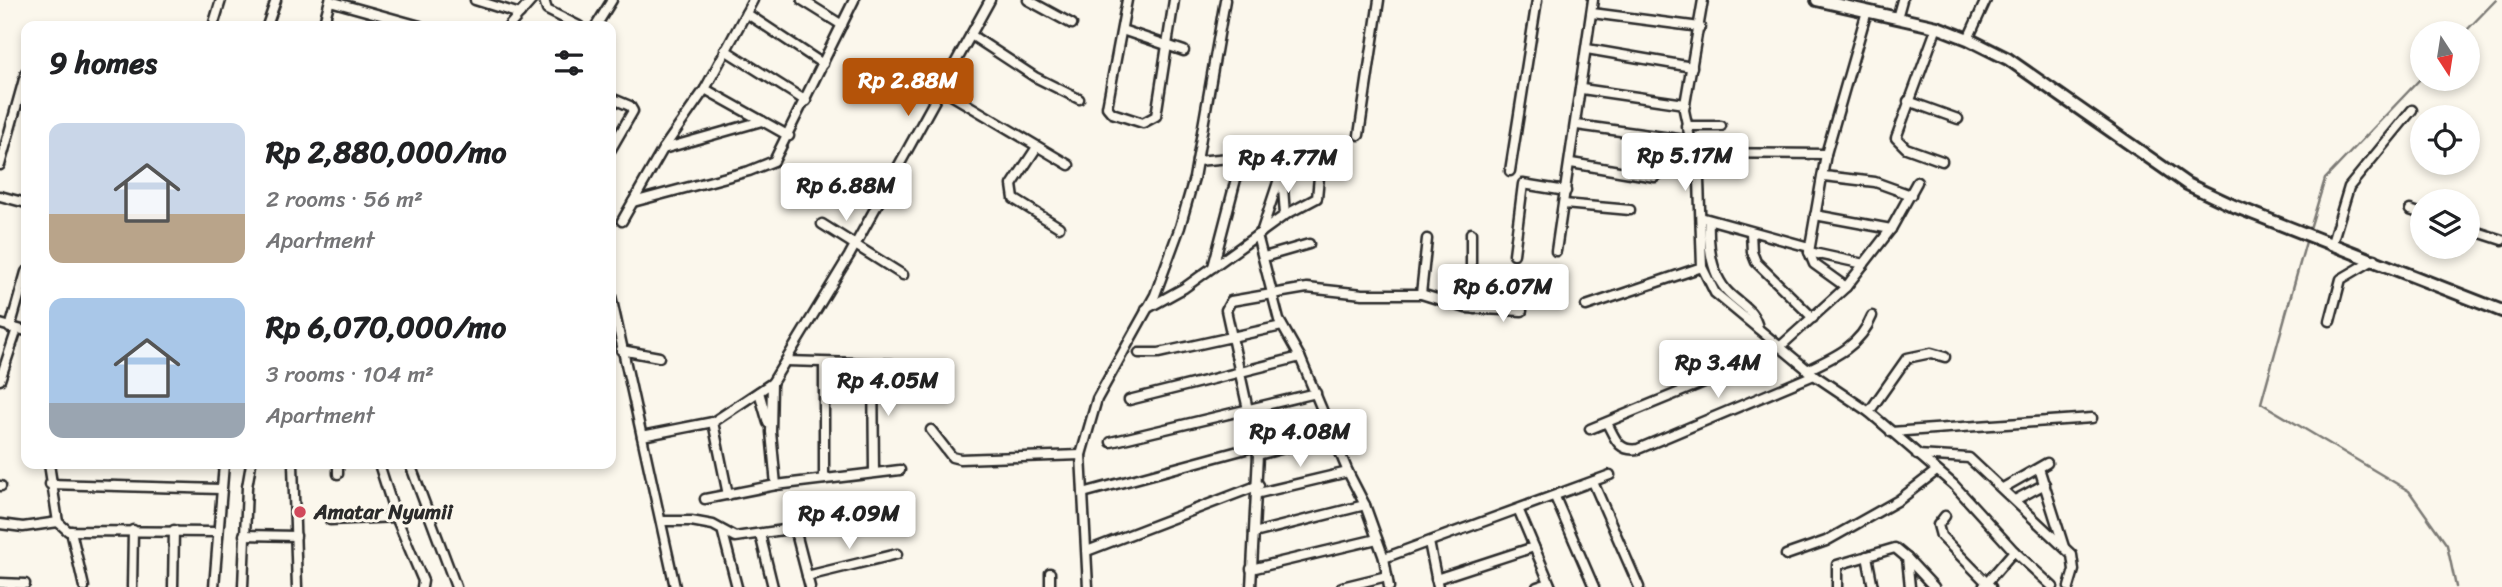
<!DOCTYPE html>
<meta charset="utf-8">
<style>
body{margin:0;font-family:Sriracha,sans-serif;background:#f6f6f6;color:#202124;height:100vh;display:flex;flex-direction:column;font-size:26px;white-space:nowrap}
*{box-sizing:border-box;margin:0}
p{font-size:23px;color:#757577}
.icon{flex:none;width:38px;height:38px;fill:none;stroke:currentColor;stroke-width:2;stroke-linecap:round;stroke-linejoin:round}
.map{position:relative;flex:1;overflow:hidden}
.panel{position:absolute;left:21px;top:21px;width:595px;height:448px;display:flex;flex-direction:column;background:#fff;border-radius:14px;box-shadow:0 4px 10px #0003}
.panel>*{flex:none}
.needle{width:46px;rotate:168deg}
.fabs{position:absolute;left:2410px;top:21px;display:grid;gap:14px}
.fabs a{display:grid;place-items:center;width:70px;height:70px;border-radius:50%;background:#fff;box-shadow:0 4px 10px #0003;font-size:35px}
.price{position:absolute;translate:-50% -60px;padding:0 16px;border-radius:7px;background:#fff;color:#222;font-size:23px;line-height:46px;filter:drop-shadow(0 2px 4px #0008)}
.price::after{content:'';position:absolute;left:50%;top:42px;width:21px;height:16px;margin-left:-10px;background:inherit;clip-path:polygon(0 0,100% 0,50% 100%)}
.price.active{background:#b45309;color:#fff}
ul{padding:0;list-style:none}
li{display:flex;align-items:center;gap:21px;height:175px;padding:0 28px}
li span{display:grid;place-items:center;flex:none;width:196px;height:140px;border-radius:14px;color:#555}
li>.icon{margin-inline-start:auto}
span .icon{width:84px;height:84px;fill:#fffc;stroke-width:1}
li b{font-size:30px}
h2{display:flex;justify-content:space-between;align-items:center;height:84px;padding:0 28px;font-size:30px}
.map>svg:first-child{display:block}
</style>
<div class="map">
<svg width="2502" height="587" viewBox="0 0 2502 587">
<rect width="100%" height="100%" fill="#fbf7ec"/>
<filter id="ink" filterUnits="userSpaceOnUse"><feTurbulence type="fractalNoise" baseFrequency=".0143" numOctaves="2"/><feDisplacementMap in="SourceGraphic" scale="14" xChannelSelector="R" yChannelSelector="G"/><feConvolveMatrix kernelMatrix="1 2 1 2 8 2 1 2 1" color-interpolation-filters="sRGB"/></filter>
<g filter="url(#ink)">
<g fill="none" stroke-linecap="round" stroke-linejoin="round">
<g stroke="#7b7a75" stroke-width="2.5">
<polyline points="2464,33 2496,0"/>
<polyline points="2309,232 2325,179 2422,77"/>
<polyline points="2307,238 2261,403 2409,491 2447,545 2456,587"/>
</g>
<g stroke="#2b2b2b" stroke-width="13">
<g id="street">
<polyline points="475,0 520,14"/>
<polyline points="544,0 547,10 579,26"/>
<polyline points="802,0 842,25"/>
<polyline points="1028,0 1072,24"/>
<polyline points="1127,0 1107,107 1112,113 1143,123 1156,116 1174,0"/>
<polyline points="1703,0 1684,110 1699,180 1702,267 1715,293 1814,375 1869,412 1954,485 2014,551 2053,587"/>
<polyline points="330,1 420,26"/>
<polyline points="746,13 823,64"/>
<polyline points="1592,13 1700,27"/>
<polyline points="1897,18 1902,0"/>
<polyline points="213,26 221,0"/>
<polyline points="267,26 276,0"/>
<polyline points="323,26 330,0"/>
<polyline points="509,26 532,0"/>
<polyline points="596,26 612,0"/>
<polyline points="1937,27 1896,138 1906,148 1942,161"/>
<polyline points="1122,30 1184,51"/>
<polyline points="971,35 1035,77 1079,99"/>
<polyline points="1968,39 1986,0"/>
<polyline points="1587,49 1692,67"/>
<polyline points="725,50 806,101"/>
<polyline points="705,89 789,136"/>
<polyline points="941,89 1069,165"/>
<polyline points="1582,89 1685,104"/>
<polyline points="611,98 630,106 633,111 611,149"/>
<polyline points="1908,101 1958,119"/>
<polyline points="1577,125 1685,140"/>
<polyline points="1686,126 1721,126"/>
<polyline points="1359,135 1379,0"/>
<polyline points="1037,147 1012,185 1014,199 1059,227"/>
<polyline points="663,149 762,121"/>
<polyline points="1694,153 1826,154"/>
<polyline points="1571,163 1655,177 1673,162 1685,140 1690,140"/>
<polyline points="0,165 26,72"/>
<polyline points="1510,171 1537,0"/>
<polyline points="1282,173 1285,215"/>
<polyline points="1824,176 1875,182 1911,195"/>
<polyline points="0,196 26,203"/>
<polyline points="633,202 749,171 774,161 854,0"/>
<polyline points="1564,204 1630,210"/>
<polyline points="2410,210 2422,214"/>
<polyline points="1815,215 1891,229"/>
<polyline points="1704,218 1809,247"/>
<path d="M1709,220c-1,23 1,51 17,70 12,14 28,18 32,38"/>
<polyline points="622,221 663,149 705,89 753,0"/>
<polyline points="822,224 903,275"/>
<polyline points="2468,229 2502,240"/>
<polyline points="1751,232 1752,252 1756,262 1813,318"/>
<polyline points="1261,233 1282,170 1283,151"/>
<polyline points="1471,233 1471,274 1475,309"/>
<polyline points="1257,235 1279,320 1300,357 1348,472 1365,505 1384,558 1389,587"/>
<polyline points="2332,243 2349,187 2412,110"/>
<polyline points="1556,251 1593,0"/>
<polyline points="1809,252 1864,264"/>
<polyline points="1514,254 1523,184 1566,191"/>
<polyline points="1264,257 1309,244"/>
<polyline points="1213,267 1242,156"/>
<polyline points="1846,287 1814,264 1809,252 1826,154 1867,11"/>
<polyline points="1421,294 1427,239"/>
<polyline points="611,296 675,587"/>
<polyline points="1586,306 1702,267"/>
<polyline points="1146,309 1184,288 1285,215 1317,198 1321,155 1317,150 1197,161"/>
<polyline points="2330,321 2341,279 2375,259"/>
<polyline points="0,324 26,331"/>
<polyline points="10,328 26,272"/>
<polyline points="621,350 659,357"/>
<polyline points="1139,353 1159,353 1282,326"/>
<polyline points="786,361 892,364"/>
<polyline points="824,364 824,479"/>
<polyline points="873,364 874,472"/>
<path d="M1807,370c28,-13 53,-24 65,-54"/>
<polyline points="0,380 17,329"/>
<polyline points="772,383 771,432 776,485"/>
<polyline points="759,392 768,423"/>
<polyline points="1129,400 1300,357"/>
<polyline points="1869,412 1907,358 1931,353 1945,357"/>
<polyline points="713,422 728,495"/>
<path d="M1607,423c8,15 11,29 31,26l176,-74"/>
<polyline points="1590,429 1709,380 1783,344 1846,287 1891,229 1917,182"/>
<polyline points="931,430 952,457 960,459 1081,455"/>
<polyline points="1891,432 2092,418"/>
<polyline points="642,436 713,422 772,383 849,256 990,0"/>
<polyline points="1111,442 1316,393"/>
<polyline points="1258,455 1333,435"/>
<polyline points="1917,455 1969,458 2072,555 2074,570 2069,587"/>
<polyline points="49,464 58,522 68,531 216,532"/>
<polyline points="293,464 297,587"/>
<polyline points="379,464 396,517 423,581 422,587"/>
<polyline points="410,464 456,587"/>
<polyline points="2039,468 2064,547"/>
<polyline points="338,474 338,464"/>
<polyline points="1593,482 1639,587"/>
<polyline points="50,484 220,489"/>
<polyline points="0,486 1,486"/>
<polyline points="2003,488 2047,463"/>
<polyline points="1083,493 1257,446"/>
<polyline points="1259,493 1348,472"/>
<polyline points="1555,497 1594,587"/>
<polyline points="705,499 776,485 900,470"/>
<polyline points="2015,500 2045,484"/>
<polyline points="1519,511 1551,587"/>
<polyline points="1945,516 1938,525 1941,536 1991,587"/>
<polyline points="330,520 396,517"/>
<polyline points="662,521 691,521 713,525 735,537 908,512"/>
<polyline points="0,524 23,527 58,522"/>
<polyline points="795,529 810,587"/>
<polyline points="71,531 84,587"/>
<polyline points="723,533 737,587"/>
<polyline points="1254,533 1365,505"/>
<polyline points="760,534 773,587"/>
<polyline points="244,535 296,536"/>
<polyline points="1429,542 1438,587"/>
<polyline points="1087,551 1259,485"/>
<polyline points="1786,555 1826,541 1899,500 1935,472"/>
<polyline points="1867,556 1873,587"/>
<polyline points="1384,558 1610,475"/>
<polyline points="1907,558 1934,587"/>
<polyline points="1251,569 1377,539"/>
<polyline points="1050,573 1050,587"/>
<polyline points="807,576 897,554"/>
<polyline points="1436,579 1534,547"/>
<polyline points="0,583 25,584"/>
<polyline points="132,587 133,530"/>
<polyline points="173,587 174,530"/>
<polyline points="214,587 224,464"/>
<polyline points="243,587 247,487 251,464"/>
<polyline points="1088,587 1081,455 1097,399 1155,295 1180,227 1194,178 1225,0"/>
<polyline points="1251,587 1258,455 1226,310 1231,301 1307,288 1363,294 1421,294 1466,308 1522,311"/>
<polyline points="1342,587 1387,576"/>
<polyline points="1537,587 1549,583"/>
<polyline points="1837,587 1837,565 1895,548 1907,558 1910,587"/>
<polyline points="1983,587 2014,551"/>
</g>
</g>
<g stroke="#2b2b2b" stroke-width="16">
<polyline id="secondary" points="1817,0 1937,27 1968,39 2008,59 2187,184 2234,206 2502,311"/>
</g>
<use href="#street" stroke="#fbf7ec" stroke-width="8"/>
<use href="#secondary" stroke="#fbf7ec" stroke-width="10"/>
</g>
</g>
<circle fill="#d1495b" stroke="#fbf7ec" stroke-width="2.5" cx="300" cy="512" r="7"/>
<g text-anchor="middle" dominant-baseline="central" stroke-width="6" stroke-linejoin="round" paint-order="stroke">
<g font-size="21" font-weight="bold" fill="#2b2b2b" stroke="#fbf7ec" text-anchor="start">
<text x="314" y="512">Amatar Nyumii</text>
</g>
</g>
</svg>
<div class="fabs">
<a><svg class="needle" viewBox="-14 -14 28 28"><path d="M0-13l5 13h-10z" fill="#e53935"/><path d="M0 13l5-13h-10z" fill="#757577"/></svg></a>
<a><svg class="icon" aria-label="locate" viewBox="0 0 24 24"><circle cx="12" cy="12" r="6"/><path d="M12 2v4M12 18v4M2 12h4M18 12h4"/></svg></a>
<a><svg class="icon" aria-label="layers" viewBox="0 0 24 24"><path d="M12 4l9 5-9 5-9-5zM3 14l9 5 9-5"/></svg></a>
</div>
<b class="price active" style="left:908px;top:118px">Rp 2.88M</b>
<b class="price" style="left:1685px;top:193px">Rp 5.17M</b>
<b class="price" style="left:1288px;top:195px">Rp 4.77M</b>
<b class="price" style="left:846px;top:223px">Rp 6.88M</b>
<b class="price" style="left:1503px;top:324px">Rp 6.07M</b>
<b class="price" style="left:1718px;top:400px">Rp 3.4M</b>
<b class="price" style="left:888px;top:418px">Rp 4.05M</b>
<b class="price" style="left:1300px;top:469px">Rp 4.08M</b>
<b class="price" style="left:849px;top:551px">Rp 4.09M</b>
<section class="panel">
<h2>9 homes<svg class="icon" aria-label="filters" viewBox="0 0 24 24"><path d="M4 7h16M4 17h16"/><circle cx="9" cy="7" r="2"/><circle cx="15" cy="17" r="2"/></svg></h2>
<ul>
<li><span style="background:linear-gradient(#c9d6e8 65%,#b9a48a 0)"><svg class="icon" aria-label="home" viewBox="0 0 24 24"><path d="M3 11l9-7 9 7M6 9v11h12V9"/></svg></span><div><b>Rp 2,880,000/mo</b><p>2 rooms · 56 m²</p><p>Apartment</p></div></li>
<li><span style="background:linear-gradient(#a9c7e8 75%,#9aa5b1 0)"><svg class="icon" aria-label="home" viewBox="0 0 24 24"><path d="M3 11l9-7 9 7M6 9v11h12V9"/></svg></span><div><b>Rp 6,070,000/mo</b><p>3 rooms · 104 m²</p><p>Apartment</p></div></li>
</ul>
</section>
</div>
